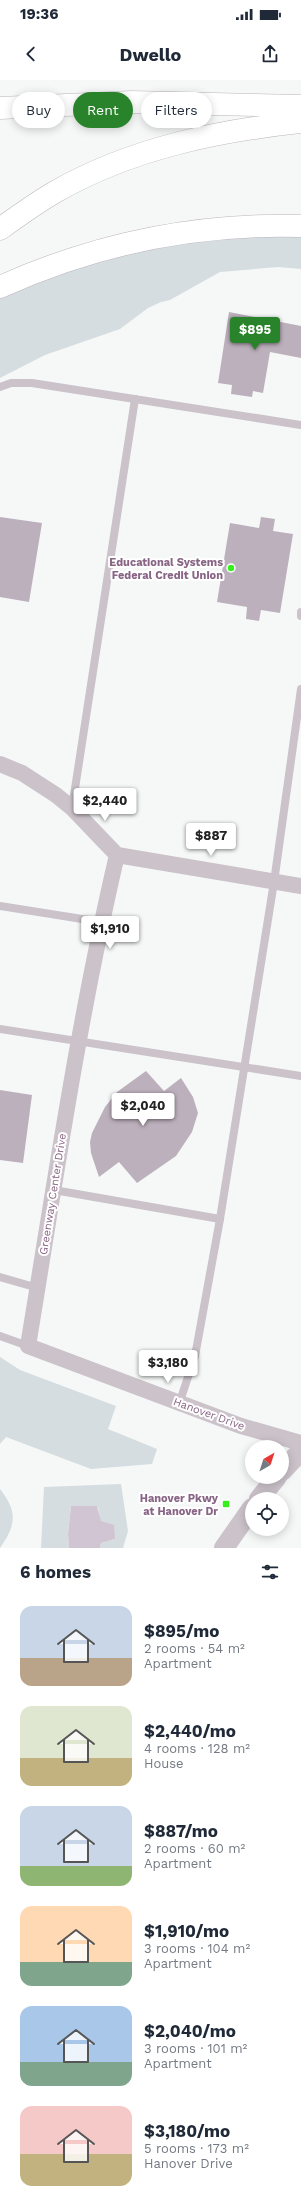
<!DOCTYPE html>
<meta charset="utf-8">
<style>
body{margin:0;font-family:"Work Sans",sans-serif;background:#f2f2f3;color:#1f2937;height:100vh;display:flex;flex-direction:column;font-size:15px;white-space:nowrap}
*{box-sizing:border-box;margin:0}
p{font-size:13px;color:#747a83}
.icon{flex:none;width:22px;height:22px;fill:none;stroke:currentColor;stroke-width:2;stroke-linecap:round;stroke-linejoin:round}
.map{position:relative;height:1468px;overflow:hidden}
.side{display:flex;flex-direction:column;background:#fff;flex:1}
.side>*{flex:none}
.top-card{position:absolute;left:12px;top:12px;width:277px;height:36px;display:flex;gap:8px}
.needle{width:26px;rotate:39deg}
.fabs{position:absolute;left:245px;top:1360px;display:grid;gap:8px}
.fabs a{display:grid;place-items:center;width:44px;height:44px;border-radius:50%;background:#fff;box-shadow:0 2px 10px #0003;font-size:20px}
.price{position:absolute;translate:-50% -34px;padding:0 9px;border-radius:4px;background:#fff;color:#222;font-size:13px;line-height:26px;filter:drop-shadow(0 1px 2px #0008)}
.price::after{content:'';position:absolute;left:50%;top:24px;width:12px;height:9px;margin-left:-6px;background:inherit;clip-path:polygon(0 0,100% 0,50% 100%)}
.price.selected{background:#29832b;color:#fff}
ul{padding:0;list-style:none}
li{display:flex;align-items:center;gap:12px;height:100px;padding:0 20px}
li span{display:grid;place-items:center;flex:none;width:112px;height:80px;border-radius:12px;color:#555}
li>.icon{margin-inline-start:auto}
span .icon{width:48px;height:48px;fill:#fffc;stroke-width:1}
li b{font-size:17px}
h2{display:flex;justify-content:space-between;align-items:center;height:48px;padding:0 20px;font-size:17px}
.tag{padding:0 14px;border-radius:18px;background:#fff;box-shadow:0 2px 10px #0003;font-size:14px;line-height:36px}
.tag.selected{background:#29832b;color:#fff}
.status{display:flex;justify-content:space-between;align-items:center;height:28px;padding:0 20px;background:#fff;direction:ltr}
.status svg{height:11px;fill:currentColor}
header{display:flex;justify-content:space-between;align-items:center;height:52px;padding:0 20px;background:#fff;font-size:18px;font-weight:700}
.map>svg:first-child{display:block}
</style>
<div class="status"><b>19:36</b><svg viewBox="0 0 49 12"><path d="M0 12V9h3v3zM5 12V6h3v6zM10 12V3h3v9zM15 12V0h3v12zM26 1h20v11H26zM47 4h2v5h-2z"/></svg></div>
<header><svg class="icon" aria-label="back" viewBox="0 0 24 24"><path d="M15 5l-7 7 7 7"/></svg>Dwello<svg class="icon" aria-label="share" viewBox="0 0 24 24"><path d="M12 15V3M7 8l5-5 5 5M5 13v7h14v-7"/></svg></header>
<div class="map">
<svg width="301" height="1468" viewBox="0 0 301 1468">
<rect width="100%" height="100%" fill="#f5f8f7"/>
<g fill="#d5dde0">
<polygon points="171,154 301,156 301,189 278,187 220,192 170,220 161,222 148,228 120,249 45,275 0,298 0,207"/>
<polygon points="0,1277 20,1290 116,1326 108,1349 157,1369 152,1384 91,1389 6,1357 0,1364"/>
<polygon points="121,1404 128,1451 123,1468 100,1468 101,1463 115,1459 100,1440 98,1427 71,1426 68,1453 69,1468 41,1468 44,1407"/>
<path d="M0,1409c17,22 17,35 0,59z"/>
</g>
<polygon fill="#d2c5d3" points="71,1426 97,1426 101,1441 114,1445 115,1459 101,1463 100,1468 69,1468 68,1454"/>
<g fill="#bdb0bd">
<polygon points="229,232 301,246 301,278 270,272 263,313 253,311 252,317 231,314 232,305 218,303"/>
<polygon points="0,437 42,443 29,522 0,517"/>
<polygon points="261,437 275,439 273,451 293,454 280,533 261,530 259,541 246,539 247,527 217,522 230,443 259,448"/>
<polygon points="146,991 164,1011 181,998 193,1017 198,1033 192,1052 176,1076 137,1103 119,1082 99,1097 91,1073 90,1062 92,1053 105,1027 117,1012"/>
<polygon points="0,1010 32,1015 23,1083 0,1080"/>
</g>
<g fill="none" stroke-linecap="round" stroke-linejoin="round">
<g stroke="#bdb5bc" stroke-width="23">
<g id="motorway">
<polyline points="0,28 132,22 301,26"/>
<path d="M0,149c18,-13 36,-26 55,-37 75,-43 161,-61 246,-70"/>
<path d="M0,207c95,-43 197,-64 301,-61"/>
</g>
</g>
<g stroke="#cbc2ca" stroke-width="8">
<polyline points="0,307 11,303 32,303 301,345"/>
<polyline points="301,532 301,536"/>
<polyline points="72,728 135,319"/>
<polyline points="0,826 101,842"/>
<polyline points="0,949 301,996"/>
<polyline points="54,1110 220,1139"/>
<polyline points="0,1197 38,1208"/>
<polyline points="0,1256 28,1266"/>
<polyline points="179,1324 195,1276 220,1139 274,802 301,609"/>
</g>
<g stroke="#cbc2ca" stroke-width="16">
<polyline points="0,684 22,693 56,715 72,728 117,775 301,806"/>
<path d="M117,775c-38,162 -62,327 -89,491l213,80 60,17"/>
</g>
<g stroke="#cbc2ca" stroke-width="20">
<polyline points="282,1391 301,1371"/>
<polyline points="259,1419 277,1397"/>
<polyline points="224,1468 252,1428"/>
</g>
<use href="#motorway" stroke="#fff" stroke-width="22"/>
</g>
<g fill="#35f01c" stroke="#fff" stroke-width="1.5">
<circle cx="231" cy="488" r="4"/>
<rect x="222" y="1420" width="8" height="8" rx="2"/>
</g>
<g text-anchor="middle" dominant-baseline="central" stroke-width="4" stroke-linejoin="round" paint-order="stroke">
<g font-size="11" font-weight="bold" fill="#886585" stroke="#fff" text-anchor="end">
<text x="223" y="482">Educational Systems<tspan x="223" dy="13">Federal Credit Union</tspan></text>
<text x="218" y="1418">Hanover Pkwy<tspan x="218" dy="13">at Hanover Dr</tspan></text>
</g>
<g font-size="11" fill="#886585" stroke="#fff">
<text transform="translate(53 1114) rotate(-81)">Greenway Center Drive</text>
<text transform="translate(209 1334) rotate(20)">Hanover Drive</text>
</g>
</g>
</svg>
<div class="fabs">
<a><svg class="needle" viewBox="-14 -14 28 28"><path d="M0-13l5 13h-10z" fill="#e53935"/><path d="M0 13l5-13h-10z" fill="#747a83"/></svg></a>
<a><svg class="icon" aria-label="locate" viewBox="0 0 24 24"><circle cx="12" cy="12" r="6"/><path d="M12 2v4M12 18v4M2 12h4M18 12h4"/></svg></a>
</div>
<b class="price selected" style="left:255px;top:271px">$895</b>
<b class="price" style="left:105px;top:742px">$2,440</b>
<b class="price" style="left:211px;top:777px">$887</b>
<b class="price" style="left:110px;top:870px">$1,910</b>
<b class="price" style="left:143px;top:1047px">$2,040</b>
<b class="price" style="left:168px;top:1304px">$3,180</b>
<div class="top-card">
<a class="tag">Buy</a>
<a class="tag selected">Rent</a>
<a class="tag">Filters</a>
</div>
</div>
<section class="side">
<h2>6 homes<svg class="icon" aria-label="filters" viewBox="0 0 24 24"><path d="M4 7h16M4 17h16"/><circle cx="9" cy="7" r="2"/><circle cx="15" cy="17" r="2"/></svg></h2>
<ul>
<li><span style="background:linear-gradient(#c9d6e8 65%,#b9a48a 0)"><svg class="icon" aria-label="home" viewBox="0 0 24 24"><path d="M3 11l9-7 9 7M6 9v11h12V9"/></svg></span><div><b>$895/mo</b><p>2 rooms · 54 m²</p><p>Apartment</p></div></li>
<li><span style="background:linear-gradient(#dfe7d0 65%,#c2b280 0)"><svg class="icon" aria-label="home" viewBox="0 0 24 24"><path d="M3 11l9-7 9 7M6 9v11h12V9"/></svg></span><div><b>$2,440/mo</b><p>4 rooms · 128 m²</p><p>House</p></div></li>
<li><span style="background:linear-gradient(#c9d6e8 75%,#8fb573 0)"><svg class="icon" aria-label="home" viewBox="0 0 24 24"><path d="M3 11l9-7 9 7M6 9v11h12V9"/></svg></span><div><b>$887/mo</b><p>2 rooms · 60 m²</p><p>Apartment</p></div></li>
<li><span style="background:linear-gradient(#ffd9b3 70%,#7fa58c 0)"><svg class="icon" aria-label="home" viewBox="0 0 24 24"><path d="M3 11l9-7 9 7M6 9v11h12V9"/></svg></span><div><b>$1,910/mo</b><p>3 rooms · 104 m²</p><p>Apartment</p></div></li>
<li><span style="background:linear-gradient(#a9c7e8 70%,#7fa58c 0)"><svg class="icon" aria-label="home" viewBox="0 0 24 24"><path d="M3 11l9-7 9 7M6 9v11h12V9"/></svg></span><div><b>$2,040/mo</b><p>3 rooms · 101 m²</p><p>Apartment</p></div></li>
<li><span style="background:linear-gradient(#f6c9c9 60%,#c2b280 0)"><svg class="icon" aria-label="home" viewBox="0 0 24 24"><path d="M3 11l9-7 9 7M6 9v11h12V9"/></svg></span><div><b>$3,180/mo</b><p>5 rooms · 173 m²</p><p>Hanover Drive</p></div></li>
</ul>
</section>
